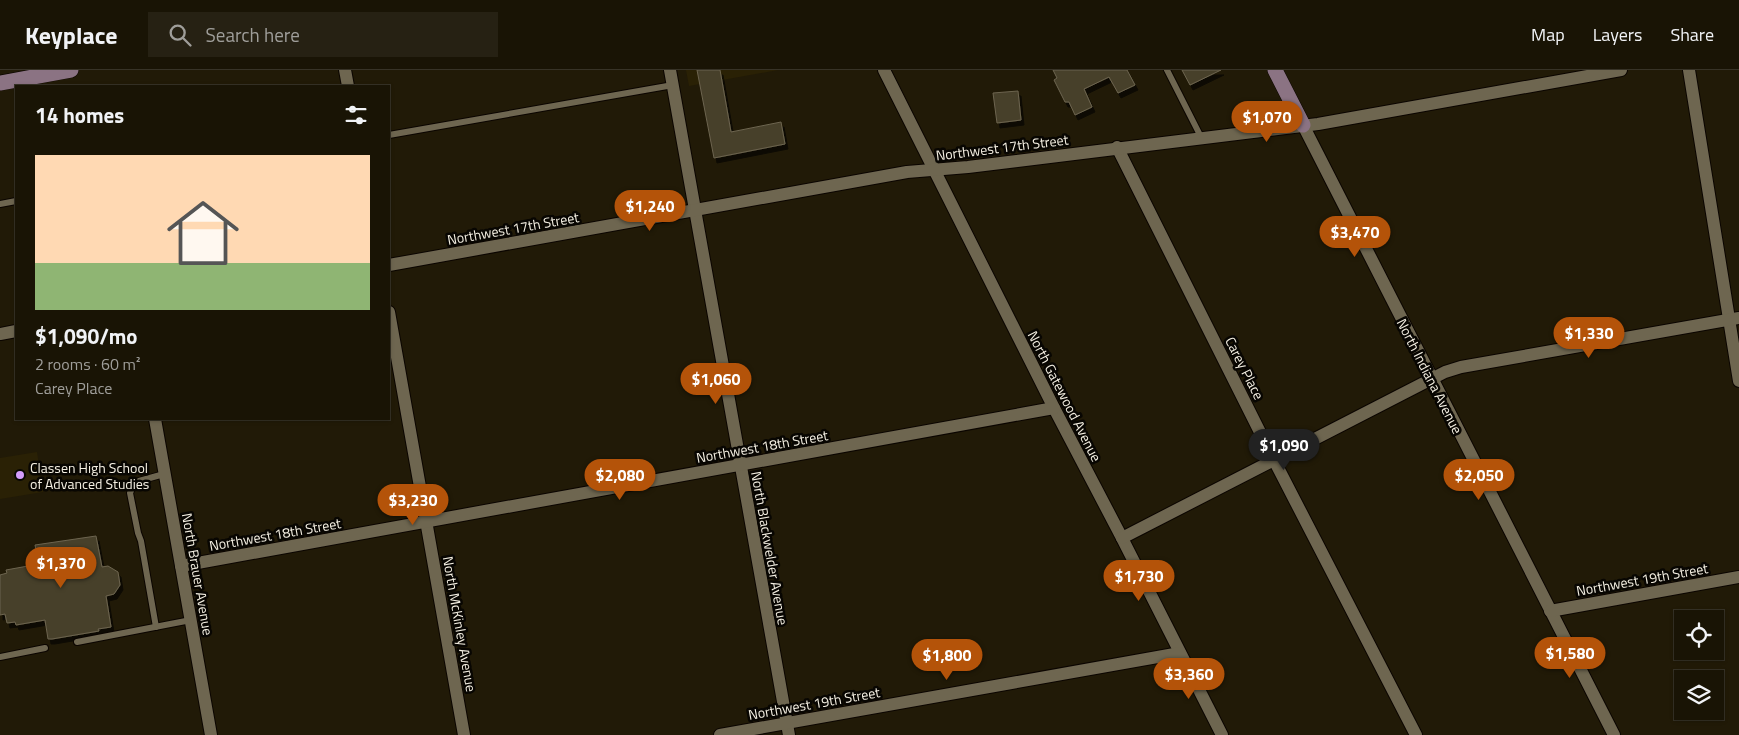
<!DOCTYPE html>
<meta charset="utf-8">
<style>
body{margin:0;font-family:"Titillium Web",sans-serif;background:#262113;color:#f1f3f6;height:100vh;display:flex;flex-direction:column;font-size:19px;white-space:nowrap}
*{box-sizing:border-box;margin:0}
p{font-size:16px;color:#9f9e9a}
.icon{flex:none;width:28px;height:28px;fill:none;stroke:currentColor;stroke-width:2;stroke-linecap:round;stroke-linejoin:round}
.map{position:relative;flex:1;overflow:hidden}
.drawer{position:absolute;left:15px;top:15px;width:375px;height:335px;display:flex;flex-direction:column;background:#191405;border-radius:0px;box-shadow:0 1px 4px #0004,0 0 0 1px #373327}
.drawer>*{flex:none}
.fabs{position:absolute;left:1674px;top:540px;display:grid;gap:10px}
.fabs a{display:grid;place-items:center;width:50px;height:50px;border-radius:0px;background:#191405;box-shadow:0 1px 4px #0004,0 0 0 1px #373327;font-size:25px}
.price{position:absolute;translate:-50% -42px;padding:0 11px;border-radius:18px;background:#b45309;color:#fff;font-size:16px;line-height:32px;filter:drop-shadow(0 1px 2px #0008)}
.price::after{content:'';position:absolute;left:50%;top:30px;width:15px;height:11px;margin-left:-8px;background:inherit;clip-path:polygon(0 0,100% 0,50% 100%)}
.price.selected{background:#222;color:#fff}
ul{padding:0;list-style:none}
li{display:grid;align-content:center;gap:10px;height:265px;padding:0 20px}
li+li{border-top:1px solid #373327}
li span{display:grid;place-items:center;height:155px;border-radius:0px;color:#555}
li>.icon{margin-inline-start:auto}
span .icon{width:90px;height:90px;fill:#fffc;stroke-width:1}
li b{font-size:21px}
h2{display:flex;justify-content:space-between;align-items:center;height:60px;padding:0 20px;font-size:21px}
header{display:flex;align-items:center;gap:30px;box-sizing:border-box;height:70px;padding:0 25px;background:#191405;border-bottom:1px solid #373327}
header strong{font-size:24px}
nav{display:flex;gap:28px;margin-inline-start:auto;font-size:18px}
.search{width:350px;height:45px;background:#262113;display:flex;align-items:center;gap:12px;box-sizing:border-box;padding:0 18px;border-radius:0px;color:#9f9e9a;font-size:19px}
.map>svg:first-child{display:block}
</style>
<header>
<strong>Keyplace</strong>
<div class="search"><svg class="icon" aria-label="search" viewBox="0 0 24 24"><circle cx="10" cy="10" r="6"/><path d="M15 15l6 6"/></svg>Search here</div>
<nav><a>Map</a><a>Layers</a><a>Share</a></nav>
</header>
<div class="map">
<svg width="1739" height="665" viewBox="0 0 1739 665">
<defs>
<filter id="shadow"><feDropShadow dx="3" dy="5" stdDeviation="0" flood-color="#0009"/></filter>
</defs>
<rect width="100%" height="100%" fill="#211a07"/>
<g fill="#2a2105">
<polygon points="686,0 778,0 689,16"/>
<polygon points="37,382 43,422 0,429 0,388"/>
</g>
<g fill="#473f2b" stroke="#6d654f" filter="url(#shadow)">
<polygon points="697,0 720,0 731,62 781,52 785,74 714,88"/>
<polygon points="1053,0 1127,0 1135,15 1118,23 1109,7 1084,19 1092,37 1075,45 1069,32 1065,32 1054,10 1057,8"/>
<polygon points="1182,0 1221,0 1190,15"/>
<polygon points="1018,21 1021,50 997,53 993,23"/>
<polygon points="96,466 102,497 108,496 118,502 120,515 114,524 106,526 111,557 98,559 99,561 52,569 48,569 45,550 16,555 15,552 7,553 5,544 0,545 0,505 7,503 6,500 39,494 35,475"/>
</g>
<g fill="none" stroke-linecap="round" stroke-linejoin="round">
<g stroke="#0b0500" stroke-width="8">
<g id="lane">
<polyline points="1167,0 1201,67"/>
<polyline points="389,65 673,15"/>
<polyline points="0,134 16,131"/>
<polyline points="156,557 141,471 138,463 130,423 133,416 139,411 164,404"/>
<polyline points="77,572 191,550"/>
<polyline points="0,587 45,578"/>
</g>
</g>
<g stroke="#0b0500" stroke-width="14">
<g id="street">
<polyline points="345,0 348,16"/>
<polyline points="670,0 789,665"/>
<polyline points="884,0 1054,338 1122,468 1222,665"/>
<polyline points="1689,0 1739,311"/>
<polyline points="1303,55 1614,665"/>
<polyline points="1117,77 1274,390 1416,665"/>
<polyline points="389,195 907,102 968,97 1318,54 1621,0"/>
<polyline points="389,242 464,665"/>
<polyline points="0,264 16,261"/>
<polyline points="155,349 211,665"/>
<polyline points="1122,468 1445,302 1461,297 1739,248"/>
<polyline points="181,496 1054,338"/>
<polyline points="1550,541 1739,507"/>
<polyline points="720,665 1180,583"/>
</g>
</g>
<g stroke="#0b0500" stroke-width="16">
<g id="secondary">
<polyline points="1275,0 1303,55"/>
<polyline points="0,13 71,0"/>
</g>
</g>
<use href="#lane" stroke="#6e6650" stroke-width="6"/>
<use href="#street" stroke="#6e6650" stroke-width="12"/>
<use href="#secondary" stroke="#8b7383" stroke-width="15"/>
</g>
<circle fill="#d49cfb" stroke="#080602" stroke-width="2" cx="20" cy="405" r="5"/>
<g text-anchor="middle" dominant-baseline="central" stroke-width="5" stroke-linejoin="round" paint-order="stroke">
<g font-size="14" fill="#f5f0e3" stroke="#080602">
<text transform="translate(1002 77) rotate(-7)">Northwest 17th Street</text>
<text transform="translate(513 158) rotate(-10)">Northwest 17th Street</text>
<text transform="translate(1245 298) rotate(63)">Carey Place</text>
<text transform="translate(1430 306) rotate(63)">North Indiana Avenue</text>
<text transform="translate(1065 326) rotate(63)">North Gatewood Avenue</text>
<text transform="translate(762 376) rotate(-10)">Northwest 18th Street</text>
<text transform="translate(275 464) rotate(-10)">Northwest 18th Street</text>
<text transform="translate(770 478) rotate(80)">North Blackwelder Avenue</text>
<text transform="translate(198 504) rotate(80)">North Brauer Avenue</text>
<text transform="translate(1642 509) rotate(-10)">Northwest 19th Street</text>
<text transform="translate(460 554) rotate(80)">North McKinley Avenue</text>
<text transform="translate(814 633) rotate(-10)">Northwest 19th Street</text>
</g>
<g font-size="14" fill="#f5f0e3" stroke="#080602" text-anchor="start">
<text x="30" y="397">Classen High School<tspan x="30" dy="16">of Advanced Studies</tspan></text>
</g>
</g>
</svg>
<div class="fabs">
<a><svg class="icon" aria-label="locate" viewBox="0 0 24 24"><circle cx="12" cy="12" r="6"/><path d="M12 2v4M12 18v4M2 12h4M18 12h4"/></svg></a>
<a><svg class="icon" aria-label="layers" viewBox="0 0 24 24"><path d="M12 4l9 5-9 5-9-5zM3 14l9 5 9-5"/></svg></a>
</div>
<b class="price" style="left:1267px;top:73px">$1,070</b>
<b class="price" style="left:650px;top:162px">$1,240</b>
<b class="price" style="left:1355px;top:188px">$3,470</b>
<b class="price" style="left:1589px;top:289px">$1,330</b>
<b class="price" style="left:716px;top:335px">$1,060</b>
<b class="price selected" style="left:1284px;top:401px">$1,090</b>
<b class="price" style="left:620px;top:431px">$2,080</b>
<b class="price" style="left:1479px;top:431px">$2,050</b>
<b class="price" style="left:413px;top:456px">$3,230</b>
<b class="price" style="left:61px;top:519px">$1,370</b>
<b class="price" style="left:1139px;top:532px">$1,730</b>
<b class="price" style="left:1570px;top:609px">$1,580</b>
<b class="price" style="left:947px;top:611px">$1,800</b>
<b class="price" style="left:1189px;top:630px">$3,360</b>
<section class="drawer">
<h2>14 homes<svg class="icon" aria-label="filters" viewBox="0 0 24 24"><path d="M4 7h16M4 17h16"/><circle cx="9" cy="7" r="2"/><circle cx="15" cy="17" r="2"/></svg></h2>
<ul>
<li><span style="background:linear-gradient(#ffd9b3 70%,#8fb573 0)"><svg class="icon" aria-label="home" viewBox="0 0 24 24"><path d="M3 11l9-7 9 7M6 9v11h12V9"/></svg></span><div><b>$1,090/mo</b><p>2 rooms · 60 m²</p><p>Carey Place</p></div></li>
</ul>
</section>
</div>
